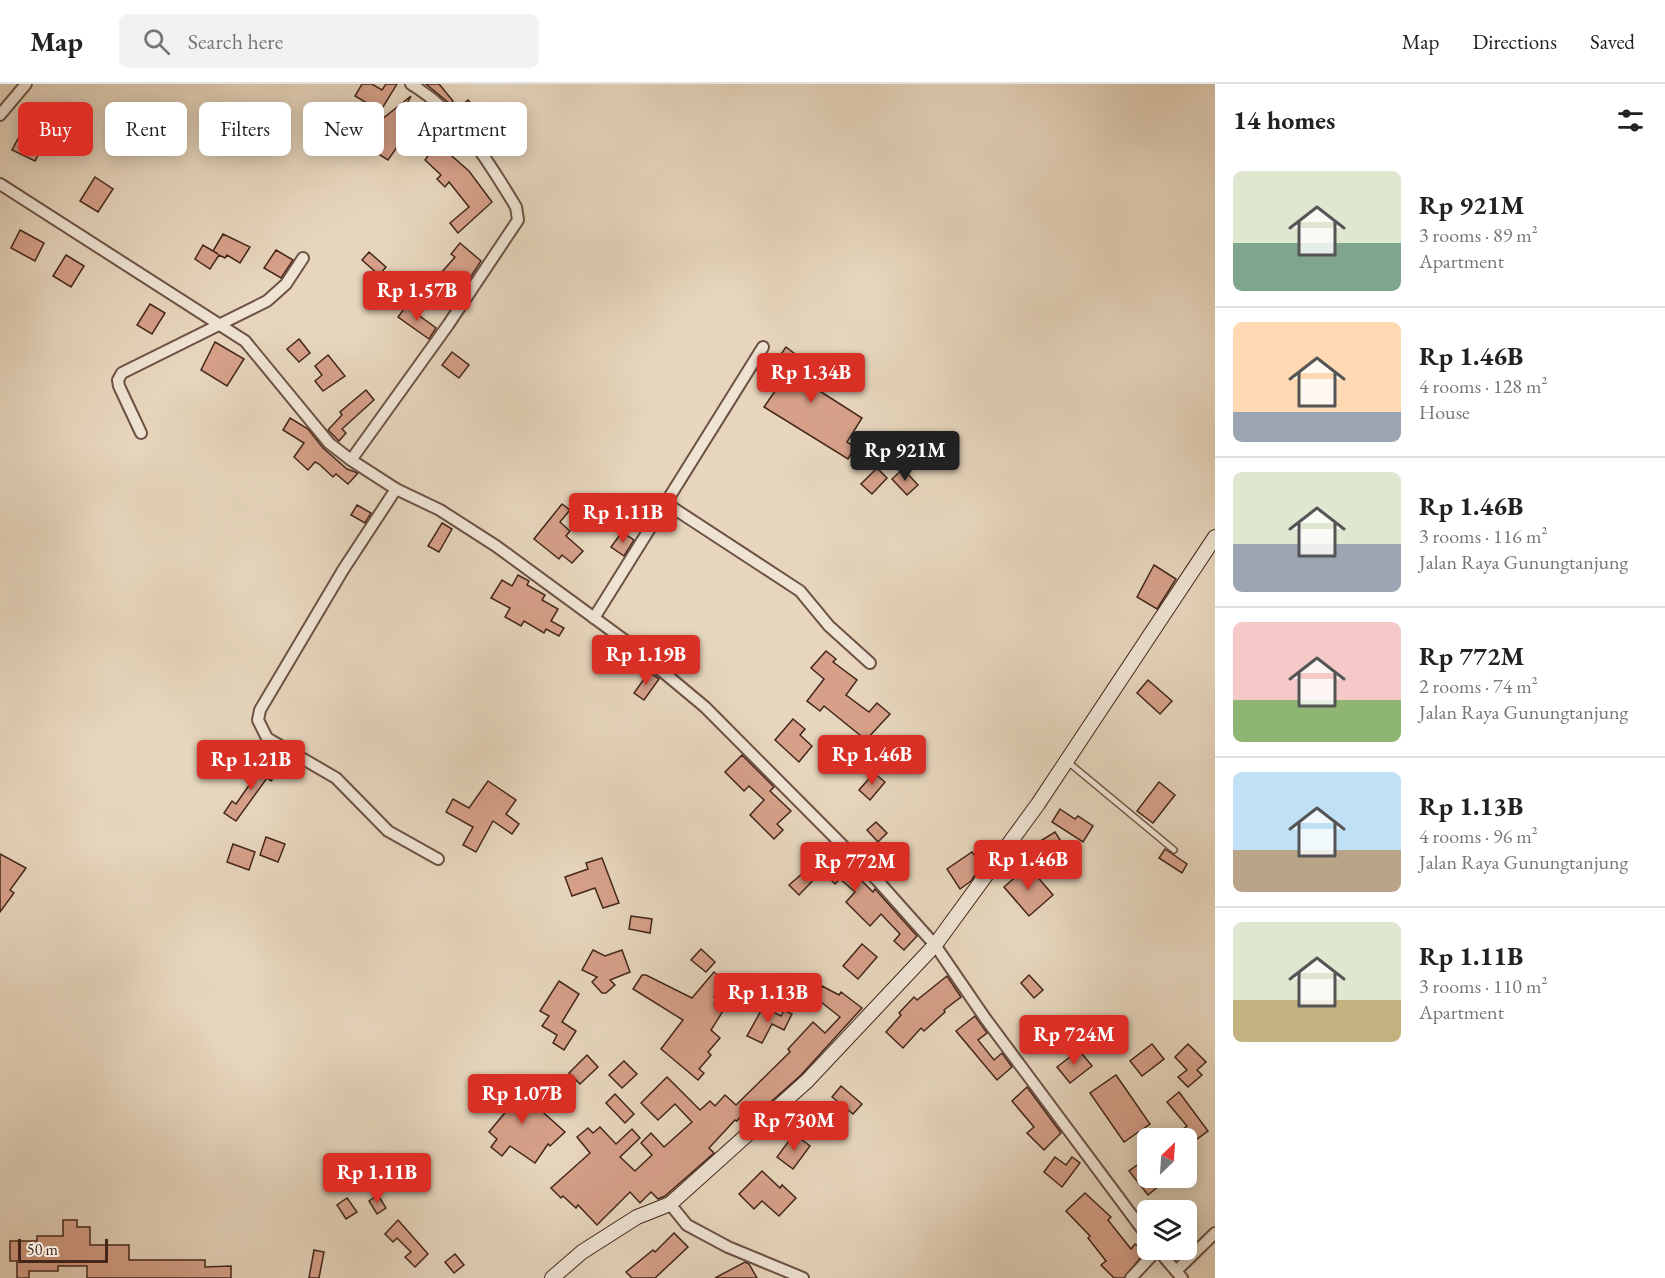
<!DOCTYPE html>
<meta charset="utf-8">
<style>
body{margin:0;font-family:"EB Garamond",serif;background:#f2f2f2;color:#222;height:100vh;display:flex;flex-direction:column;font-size:22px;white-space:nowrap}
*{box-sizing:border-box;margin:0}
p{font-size:20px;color:#767676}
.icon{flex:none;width:33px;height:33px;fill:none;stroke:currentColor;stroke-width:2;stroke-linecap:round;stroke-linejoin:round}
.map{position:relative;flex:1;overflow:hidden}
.drawer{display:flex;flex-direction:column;background:#fff;width:450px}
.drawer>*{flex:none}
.guide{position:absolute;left:18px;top:18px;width:570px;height:54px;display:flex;gap:12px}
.needle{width:39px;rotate:25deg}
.tools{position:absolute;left:1137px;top:1044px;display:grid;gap:12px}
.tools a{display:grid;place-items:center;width:60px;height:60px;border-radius:9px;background:#fff;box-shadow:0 3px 15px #0003;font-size:30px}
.scale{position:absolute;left:18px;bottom:15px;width:90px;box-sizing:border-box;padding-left:6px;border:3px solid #44261b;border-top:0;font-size:16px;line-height:21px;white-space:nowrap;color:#44261b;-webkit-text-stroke:4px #efe4d4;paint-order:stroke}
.price{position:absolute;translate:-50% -51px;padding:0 14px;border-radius:6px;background:#d93025;color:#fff;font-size:20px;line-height:39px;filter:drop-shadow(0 2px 3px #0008)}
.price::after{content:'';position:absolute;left:50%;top:36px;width:18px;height:14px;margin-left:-9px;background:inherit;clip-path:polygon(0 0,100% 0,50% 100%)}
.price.selected{background:#222;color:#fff}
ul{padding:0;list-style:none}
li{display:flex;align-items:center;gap:18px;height:150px;padding:0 18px}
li+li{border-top:2px solid #e0e0e0}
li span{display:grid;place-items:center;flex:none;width:168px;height:120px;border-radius:9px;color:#555}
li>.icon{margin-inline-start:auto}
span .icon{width:72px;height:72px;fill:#fffc;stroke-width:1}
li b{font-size:26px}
h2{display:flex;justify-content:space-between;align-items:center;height:72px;padding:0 18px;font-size:26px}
.chip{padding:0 21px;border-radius:9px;background:#fff;box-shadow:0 3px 15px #0003;font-size:21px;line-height:54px}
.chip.selected{background:#d93025;color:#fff}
header{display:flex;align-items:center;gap:36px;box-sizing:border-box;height:84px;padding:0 30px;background:#fff;border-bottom:2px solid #e0e0e0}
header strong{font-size:28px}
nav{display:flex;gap:33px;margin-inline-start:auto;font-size:21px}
.search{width:420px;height:54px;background:#f2f2f2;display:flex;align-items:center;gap:15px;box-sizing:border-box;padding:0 21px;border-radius:9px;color:#767676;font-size:22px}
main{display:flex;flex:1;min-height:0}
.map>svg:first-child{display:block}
</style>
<header>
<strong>Map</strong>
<div class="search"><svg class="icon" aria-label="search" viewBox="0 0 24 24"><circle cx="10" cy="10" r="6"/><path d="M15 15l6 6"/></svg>Search here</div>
<nav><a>Map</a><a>Directions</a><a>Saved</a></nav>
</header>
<main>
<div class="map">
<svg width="1215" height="1194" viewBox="0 0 1215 1194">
<rect width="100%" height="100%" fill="#e7d6bd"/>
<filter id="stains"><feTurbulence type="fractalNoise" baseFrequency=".00333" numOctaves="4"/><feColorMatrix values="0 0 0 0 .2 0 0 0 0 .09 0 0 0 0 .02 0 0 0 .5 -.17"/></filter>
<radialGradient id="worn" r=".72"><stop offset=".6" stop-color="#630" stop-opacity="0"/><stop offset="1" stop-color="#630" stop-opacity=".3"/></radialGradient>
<g fill="#d6a089" stroke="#44261b" stroke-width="1.5">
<polygon points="362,0 372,0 382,6 386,0 397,0 375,36 366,31 372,22 355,12"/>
<polygon points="426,0 439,0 453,17 450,20"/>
<polygon points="411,12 399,34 421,47 425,40 433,46 429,52 469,87 492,118 458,149 450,139 469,123 449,98 445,103 437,95 441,91 425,76 428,72 402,56 388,76 356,56"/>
<polygon points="468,16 485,37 474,46 456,26"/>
<polygon points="20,51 43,62 35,77 12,66"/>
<polygon points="95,93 113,105 98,128 80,117"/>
<polygon points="20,146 44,159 35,177 11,164"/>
<polygon points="223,150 250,163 240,179 227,171 225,174 219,171 210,185 195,175 203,161 218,170 213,167"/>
<polygon points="460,159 481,177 461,208 441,189 455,173 451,170"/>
<polygon points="276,166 293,176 281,194 264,184"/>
<polygon points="369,168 386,183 379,191 362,176"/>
<polygon points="66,171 84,182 71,203 53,192"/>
<polygon points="150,220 165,229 152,250 137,241"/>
<polygon points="406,222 436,244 429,255 398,233"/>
<polygon points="299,255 310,269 299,278 287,265"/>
<polygon points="215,258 244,275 227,302 201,286"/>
<polygon points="786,263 826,294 818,306 862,334 847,358 855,363 848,375 764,323 780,300 775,297 778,293 769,287"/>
<polygon points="452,268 469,281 459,294 442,281"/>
<polygon points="328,271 345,292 323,307 315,297 322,291 315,282"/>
<polygon points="366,306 374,316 342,345 346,349 339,357 328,346 342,331 340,328"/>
<polygon points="290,334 308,345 323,364 347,385 358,389 348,400 336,390 333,393 319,380 315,378 308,386 294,373 304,359 283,346"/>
<polygon points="877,384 887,394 872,410 861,400"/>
<polygon points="903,385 918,401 907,411 892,395"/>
<polygon points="562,420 570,426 560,438 570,447 566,452 583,467 572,479 562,471 559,475 534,455"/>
<polygon points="357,421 371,429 365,439 351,431"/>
<polygon points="442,439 452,445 439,468 428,462"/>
<polygon points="622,448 634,456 624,472 611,463"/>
<polygon points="1154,481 1176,495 1157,525 1137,513"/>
<polygon points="518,491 529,497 527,501 545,511 542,516 558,525 551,537 564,544 559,552 546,545 544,549 524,537 521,542 505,533 510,524 491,514 502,496 512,502"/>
<polygon points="826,567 836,575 833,578 857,596 846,611 869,628 877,619 890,630 866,656 824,622 820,627 807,617 824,595 811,584"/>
<polygon points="649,588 659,595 644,616 634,609"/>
<polygon points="1148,596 1172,617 1160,630 1137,609"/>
<polygon points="793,635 805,645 800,651 812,662 799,678 775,656"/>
<polygon points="742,671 774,703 770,707 791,727 777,740 783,746 774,755 750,731 764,716 749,702 744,707 725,688"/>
<polygon points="266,677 279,686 271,697 267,694 236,737 224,729 232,717 236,720"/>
<polygon points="874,689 885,698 870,716 859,706"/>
<polygon points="488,697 516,716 506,730 519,740 512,750 493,737 476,768 463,761 473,743 446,728 453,715 469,724"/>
<polygon points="1159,698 1175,711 1153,739 1137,727"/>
<polygon points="1060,725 1075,735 1078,732 1093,742 1083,758 1052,738"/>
<polygon points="876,738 887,749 878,758 867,746"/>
<polygon points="1055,748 1069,770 1051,782 1037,759"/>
<polygon points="266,753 285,760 278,778 260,771"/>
<polygon points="233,760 255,768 249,786 227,778"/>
<polygon points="829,760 853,782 850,785 873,808 875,805 917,852 904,866 894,857 900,850 881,830 870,842 846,818 855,808 840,795 835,800 822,787 799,811 789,801 817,777 815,775"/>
<polygon points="1165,765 1187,780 1182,789 1159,774"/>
<polygon points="972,768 982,781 971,797 960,805 947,785"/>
<polygon points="0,770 26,784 10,806 14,809 0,828"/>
<polygon points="602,774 619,819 603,824 595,804 572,812 565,793 588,785 586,779"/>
<polygon points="1028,782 1053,811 1029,832 1004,803"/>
<polygon points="631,832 652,835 650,849 629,845"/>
<polygon points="862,860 877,873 858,895 843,882"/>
<polygon points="701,865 715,878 706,888 691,876"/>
<polygon points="593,866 605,872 622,866 630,888 610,896 615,901 606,909 602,909 592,898 597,893 582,886"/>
<polygon points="714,888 726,899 714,913 718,916 714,920 723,927 711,946 720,954 708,968 711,971 699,985 704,989 698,996 661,965 683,936 633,905 642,891 646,891 692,914"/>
<polygon points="1029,891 1043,906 1034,914 1021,899"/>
<polygon points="947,892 961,913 944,926 945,928 924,947 921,944 903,964 886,948 901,931 899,929 914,913 917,916"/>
<polygon points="559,897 579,910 562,938 576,947 564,966 553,959 557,951 542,942 549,932 540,927"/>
<polygon points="822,902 839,911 841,908 862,924 801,991 747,1039 740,1033 737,1037 735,1036 709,1064 714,1069 665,1112 658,1115 651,1108 640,1119 630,1108 597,1141 578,1121 576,1124 563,1112 561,1114 551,1104 590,1069 577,1053 588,1044 593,1049 600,1043 616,1060 632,1045 640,1054 620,1073 635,1087 652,1071 641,1059 651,1049 664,1063 692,1038 675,1020 658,1036 641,1019 667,993 700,1026 710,1017 715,1022 725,1011 736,1021 790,968 788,965 813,938 825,949 840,933 816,914"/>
<polygon points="763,923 781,932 784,926 792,930 784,946 772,940 762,959 747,952"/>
<polygon points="975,932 987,949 978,956 994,976 1002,969 1012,983 997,996 956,947"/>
<polygon points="1152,960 1164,975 1142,992 1130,977"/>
<polygon points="1188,960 1206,978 1197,986 1202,991 1188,1003 1178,993 1187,986 1175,973"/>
<polygon points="1079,966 1092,982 1070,999 1057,983"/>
<polygon points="587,971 598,983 580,1000 569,989"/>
<polygon points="624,977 637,990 622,1004 609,991"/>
<polygon points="1116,991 1150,1040 1124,1058 1090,1009"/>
<polygon points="505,994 565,1048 550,1062 548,1060 535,1079 510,1062 502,1072 491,1063 497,1055 489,1048 508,1025 491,1011"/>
<polygon points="841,1002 862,1020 853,1030 832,1013"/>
<polygon points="1027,1003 1061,1049 1044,1066 1027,1049 1034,1043 1012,1017"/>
<polygon points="1179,1008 1208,1047 1186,1063 1186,1054 1171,1054 1187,1042 1167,1018"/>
<polygon points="615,1010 634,1030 625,1039 606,1019"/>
<polygon points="794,1050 810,1062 793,1085 777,1073"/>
<polygon points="1055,1073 1066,1081 1072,1073 1080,1079 1062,1103 1044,1088"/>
<polygon points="1140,1079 1148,1088 1148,1094 1152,1094 1159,1102 1148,1111 1129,1087"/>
<polygon points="762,1087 780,1104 782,1101 796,1114 779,1132 762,1117 754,1125 739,1110"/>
<polygon points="1085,1109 1111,1133 1108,1136 1131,1165 1135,1160 1145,1168 1124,1194 1114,1194 1101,1181 1106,1177 1088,1154 1090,1152 1066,1127"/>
<polygon points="378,1111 386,1124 377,1130 369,1117"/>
<polygon points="347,1114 357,1128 346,1135 337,1121"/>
<polygon points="63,1136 77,1136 77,1143 90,1143 90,1161 129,1161 129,1176 205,1176 205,1183 231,1182 231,1194 87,1194 87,1182 58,1182 58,1187 29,1187 29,1194 17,1194 17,1177 10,1177 10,1157 37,1157 37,1152 63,1152"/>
<polygon points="398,1136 428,1170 415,1183 405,1173 411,1168 397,1154 393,1158 385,1150"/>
<polygon points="674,1149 688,1163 655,1194 632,1194 626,1188 653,1166 655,1168"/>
<polygon points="314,1166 324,1168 319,1194 309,1194"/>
<polygon points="455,1170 464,1181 454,1189 445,1178"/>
<polygon points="745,1178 749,1180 757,1194 715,1194"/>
</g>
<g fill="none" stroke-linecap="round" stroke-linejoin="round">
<g stroke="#6d5244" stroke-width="8">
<polyline id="lane" points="1068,678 1174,766"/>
</g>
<g stroke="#6d5244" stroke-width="14">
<g id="street">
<polyline points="0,31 26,0"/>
<polyline points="0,100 245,257 329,359 351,376 396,405 440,426 496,462 627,558 705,623 878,797 935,861 985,934 1148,1153"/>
<polyline points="141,349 119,302 118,296 122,289 267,217 286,200 303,174"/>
<path d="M351,376l97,-135 70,-105 -2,-13c-29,-48 -56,-93 -105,-123"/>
<polyline points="396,405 343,486 260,626 258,636 267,654 336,694 388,747 438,775"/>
<polyline points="667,420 800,507 829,542 870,579"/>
<polyline points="594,534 763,263"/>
<polyline points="670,1120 687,1141 728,1163 803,1194"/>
<polyline points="1158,1166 1182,1194"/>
<polyline points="1176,1187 1215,1149"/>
<polyline points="1131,1194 1157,1166"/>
</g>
</g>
<g stroke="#44261b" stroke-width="16">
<polyline id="secondary" points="552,1194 582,1168 637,1133 670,1120 807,997 935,861 1038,720 1215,453"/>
</g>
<use href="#lane" stroke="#efe4d4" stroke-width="5"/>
<use href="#street" stroke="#efe4d4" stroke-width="10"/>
<use href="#secondary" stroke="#efe4d4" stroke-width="14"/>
</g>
<rect width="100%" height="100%" filter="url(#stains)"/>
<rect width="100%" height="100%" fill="url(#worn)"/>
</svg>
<div class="tools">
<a><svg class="needle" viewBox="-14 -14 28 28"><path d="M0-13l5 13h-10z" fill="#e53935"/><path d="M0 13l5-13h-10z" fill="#767676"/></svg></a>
<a><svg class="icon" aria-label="layers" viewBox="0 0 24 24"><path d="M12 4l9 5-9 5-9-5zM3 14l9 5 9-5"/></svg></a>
</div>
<div class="scale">50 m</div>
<b class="price" style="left:417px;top:238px">Rp 1.57B</b>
<b class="price" style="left:811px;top:320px">Rp 1.34B</b>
<b class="price selected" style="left:905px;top:398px">Rp 921M</b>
<b class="price" style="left:623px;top:460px">Rp 1.11B</b>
<b class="price" style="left:646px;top:602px">Rp 1.19B</b>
<b class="price" style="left:872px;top:702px">Rp 1.46B</b>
<b class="price" style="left:251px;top:707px">Rp 1.21B</b>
<b class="price" style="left:1028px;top:807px">Rp 1.46B</b>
<b class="price" style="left:855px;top:809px">Rp 772M</b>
<b class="price" style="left:768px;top:940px">Rp 1.13B</b>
<b class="price" style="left:1074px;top:982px">Rp 724M</b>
<b class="price" style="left:522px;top:1041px">Rp 1.07B</b>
<b class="price" style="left:794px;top:1068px">Rp 730M</b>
<b class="price" style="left:377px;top:1120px">Rp 1.11B</b>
<div class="guide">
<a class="chip selected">Buy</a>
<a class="chip">Rent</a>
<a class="chip">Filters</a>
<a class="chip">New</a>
<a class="chip">Apartment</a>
</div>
</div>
<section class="drawer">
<h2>14 homes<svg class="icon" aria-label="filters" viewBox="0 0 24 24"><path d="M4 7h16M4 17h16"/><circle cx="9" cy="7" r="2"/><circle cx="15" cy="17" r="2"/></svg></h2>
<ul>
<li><span style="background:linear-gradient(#dfe7d0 60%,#7fa58c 0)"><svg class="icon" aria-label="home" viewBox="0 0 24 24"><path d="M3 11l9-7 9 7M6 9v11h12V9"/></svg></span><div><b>Rp 921M</b><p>3 rooms · 89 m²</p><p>Apartment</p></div></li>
<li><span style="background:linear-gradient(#ffd9b3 75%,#9aa5b1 0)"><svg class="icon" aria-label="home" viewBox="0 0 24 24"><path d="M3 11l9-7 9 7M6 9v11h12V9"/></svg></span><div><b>Rp 1.46B</b><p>4 rooms · 128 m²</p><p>House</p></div></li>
<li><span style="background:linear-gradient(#dfe7d0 60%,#9aa5b1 0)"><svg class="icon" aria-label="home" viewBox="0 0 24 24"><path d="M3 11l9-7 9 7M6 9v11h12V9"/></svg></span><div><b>Rp 1.46B</b><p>3 rooms · 116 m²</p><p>Jalan Raya Gunungtanjung</p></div></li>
<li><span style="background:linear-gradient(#f6c9c9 65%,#8fb573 0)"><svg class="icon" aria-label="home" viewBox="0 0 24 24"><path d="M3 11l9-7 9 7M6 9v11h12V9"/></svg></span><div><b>Rp 772M</b><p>2 rooms · 74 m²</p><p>Jalan Raya Gunungtanjung</p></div></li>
<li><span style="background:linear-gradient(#bfe0f5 65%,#b9a48a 0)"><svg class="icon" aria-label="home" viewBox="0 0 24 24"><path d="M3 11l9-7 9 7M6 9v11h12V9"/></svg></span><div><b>Rp 1.13B</b><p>4 rooms · 96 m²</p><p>Jalan Raya Gunungtanjung</p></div></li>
<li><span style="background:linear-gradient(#dfe7d0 65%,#c2b280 0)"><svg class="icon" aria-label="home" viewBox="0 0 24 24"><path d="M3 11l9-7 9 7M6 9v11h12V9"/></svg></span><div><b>Rp 1.11B</b><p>3 rooms · 110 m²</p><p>Apartment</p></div></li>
</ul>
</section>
</main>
